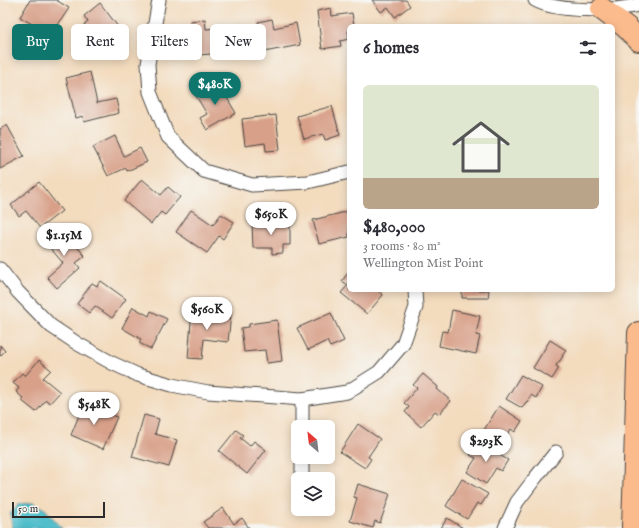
<!DOCTYPE html>
<meta charset="utf-8">
<style>
body{margin:0;font-family:"IM FELL English",serif;background:#f7f7f7;color:#2b2b33;height:100vh;display:flex;flex-direction:column;font-size:15px;white-space:nowrap}
*{box-sizing:border-box;margin:0}
p{font-size:13px;color:#7c7c81}
.icon{flex:none;width:22px;height:22px;fill:none;stroke:currentColor;stroke-width:2;stroke-linecap:round;stroke-linejoin:round}
.map{position:relative;flex:1;overflow:hidden}
.details{position:absolute;left:347px;top:24px;width:268px;height:268px;display:flex;flex-direction:column;background:#fff;border-radius:6px;box-shadow:0 2px 10px #0003}
.details>*{flex:none}
.top-card{position:absolute;left:12px;top:24px;width:275px;height:36px;display:flex;gap:8px}
.needle{width:26px;rotate:332deg}
.tools{position:absolute;left:291px;top:420px;display:grid;gap:8px}
.tools a{display:grid;place-items:center;width:44px;height:44px;border-radius:6px;background:#fff;box-shadow:0 2px 10px #0003;font-size:20px}
.scale{position:absolute;left:12px;bottom:10px;width:93px;box-sizing:border-box;padding-left:4px;border:2px solid #2b2b2b;border-top:0;font-size:11px;line-height:14px;white-space:nowrap;color:#2b2b2b;-webkit-text-stroke:3px #f6f6f2;paint-order:stroke}
.price{position:absolute;translate:-50% -34px;padding:0 9px;border-radius:14px;background:#fff;color:#222;font-size:13px;line-height:26px;filter:drop-shadow(0 1px 2px #0008)}
.price::after{content:'';position:absolute;left:50%;top:24px;width:12px;height:9px;margin-left:-6px;background:inherit;clip-path:polygon(0 0,100% 0,50% 100%)}
.price.selected{background:#0f766e;color:#fff}
ul{padding:0;list-style:none}
li{display:grid;align-content:center;gap:8px;height:212px;padding:0 16px}
li span{display:grid;place-items:center;height:124px;border-radius:6px;color:#555}
li>.icon{margin-inline-start:auto}
span .icon{width:72px;height:72px;fill:#fffc;stroke-width:1}
li b{font-size:17px}
h2{display:flex;justify-content:space-between;align-items:center;height:48px;padding:0 16px;font-size:17px}
.pill{padding:0 14px;border-radius:6px;background:#fff;box-shadow:0 2px 10px #0003;font-size:14px;line-height:36px}
.pill.selected{background:#0f766e;color:#fff}
.map>svg:first-child{display:block}
</style>
<div class="map">
<svg width="639" height="528" viewBox="0 0 639 528">
<rect width="100%" height="100%" fill="#f6f6f2"/>
<filter id="ink" filterUnits="userSpaceOnUse"><feTurbulence type="fractalNoise" baseFrequency=".025" numOctaves="2"/><feDisplacementMap in="SourceGraphic" scale="8" xChannelSelector="R" yChannelSelector="G"/><feConvolveMatrix kernelMatrix="1 2 1 2 8 2 1 2 1" color-interpolation-filters="sRGB"/></filter>
<filter id="wash" filterUnits="userSpaceOnUse"><feTurbulence type="fractalNoise" baseFrequency=".012" numOctaves="4" result="noise"/><feDisplacementMap in="SourceGraphic" scale="16" xChannelSelector="R" yChannelSelector="G"/><feGaussianBlur stdDeviation="0.9" result="paint"/><feColorMatrix in="noise" values="0 0 0 0 0 0 0 0 0 0 0 0 0 0 0 0 0 1.4 0 .05"/><feComposite in="paint" operator="in"/></filter>
<g filter="url(#wash)">
<rect width="100%" height="100%" fill="#f3dbbe"/>
<polygon fill="#50bdca" stroke="#3e747a" points="33,503 44,508 62,528 12,528 12,525 10,514 19,504"/>
<g id="blocks">
<g fill="#d8a089">
<polygon points="30,0 56,0 69,8 54,31 45,26 42,30 20,17"/>
<polygon points="372,0 406,0 410,6 395,17 388,7 381,12"/>
<polygon points="100,3 122,32 103,47 92,32 85,38 79,29 88,22 84,16"/>
<polygon points="331,8 332,16 352,13 354,26 349,26 349,31 348,31 349,39 340,41 341,46 322,49 317,11"/>
<polygon points="205,19 206,29 229,27 229,30 235,29 237,52 198,55 197,41 191,41 190,21"/>
<polygon points="272,19 274,28 296,23 300,45 264,52 258,22"/>
<polygon points="90,72 97,103 116,99 119,113 84,122 83,116 76,118 66,78"/>
<polygon points="218,83 236,113 207,130 200,118 207,114 196,96"/>
<polygon points="332,106 340,135 325,140 323,134 304,139 297,116"/>
<polygon points="276,115 280,150 266,151 265,143 245,146 242,119"/>
<polygon points="7,125 24,156 0,169 0,129"/>
<polygon points="115,136 124,156 140,148 147,162 127,171 126,168 108,176 93,147"/>
<polygon points="142,179 161,195 168,187 180,197 165,215 161,212 151,224 124,201"/>
<polygon points="39,182 62,211 40,228 26,211 19,216 11,205"/>
<polygon points="191,210 213,225 221,214 234,222 223,239 219,236 207,253 176,232"/>
<polygon points="349,211 349,237 319,244 313,220"/>
<polygon points="290,222 290,245 283,245 283,253 272,254 272,248 253,248 252,223"/>
<polygon points="61,228 85,256 76,263 80,268 57,288 47,277 63,263 45,242"/>
<polygon points="349,271 349,290 377,290 383,295 367,314 341,293 348,285 342,281"/>
<polygon points="101,281 126,299 112,318 95,306 89,313 77,304 92,283 97,286"/>
<polygon points="462,290 489,290 488,298 462,298"/>
<polygon points="133,307 149,316 151,311 167,319 151,349 139,343 141,339 122,328"/>
<polygon points="192,310 231,314 228,342 204,339 202,359 188,358"/>
<polygon points="452,310 480,316 476,335 480,336 476,354 439,346 442,331 448,332"/>
<polygon points="331,313 344,341 330,347 327,341 308,350 297,328"/>
<polygon points="277,320 282,361 267,363 265,350 244,352 241,328 249,327 249,324"/>
<polygon points="550,340 566,350 562,356 563,356 559,362 558,362 556,366 559,368 552,379 533,368"/>
<polygon points="0,345 5,351 0,356"/>
<polygon points="39,360 51,370 43,378 60,392 50,403 46,400 36,412 21,400 23,398 16,392 19,388 13,383 22,373 25,376"/>
<polygon points="423,374 438,387 437,389 451,401 439,414 435,411 421,427 405,412 409,407 404,403 417,388 413,385"/>
<polygon points="521,375 542,387 536,398 531,395 527,402 526,402 522,408 506,399"/>
<polygon points="84,403 117,417 103,449 71,435"/>
<polygon points="499,406 522,421 515,432 511,429 505,439 503,438 499,444 482,433"/>
<polygon points="144,415 159,419 155,434 177,440 169,467 132,457"/>
<polygon points="358,424 380,439 368,457 371,459 365,468 340,452"/>
<polygon points="236,430 243,435 240,438 250,446 254,441 266,450 247,474 219,451"/>
<polygon points="477,443 481,446 482,445 508,460 501,471 496,468 486,484 467,472 476,458 470,455"/>
<polygon points="462,479 488,494 481,505 477,503 467,519 446,506"/>
<polygon points="358,484 390,494 380,523 375,521 373,528 350,521 357,498 354,497"/>
<polygon points="223,508 234,524 242,518 249,528 208,528 203,522"/>
<polygon points="447,518 463,528 441,528"/>
</g>
</g>
</g>
<g filter="url(#ink)">
<use href="#blocks" fill-opacity="0" stroke="#494541" stroke-width="1"/>
<g fill="none" stroke-linecap="round" stroke-linejoin="round">
<g stroke="#494541" stroke-width="15">
<g id="street">
<polyline points="159,0 148,64 150,92 168,137 204,171 252,185 308,182 349,172"/>
<path d="M535,0c23,13 79,11 104,5"/>
<polyline points="0,269 18,292 51,326 78,344 112,363 138,375 172,385 208,392 302,399 347,392 379,372 403,344 416,307 415,290"/>
<polyline points="302,427 302,399"/>
<polyline points="302,479 302,457"/>
<polyline points="505,528 517,502 536,477 556,452"/>
</g>
</g>
<g stroke="#494541" stroke-width="24">
<g id="highway">
<polyline points="602,9 626,27 639,40"/>
<polyline points="633,528 639,333"/>
</g>
</g>
<use href="#street" stroke="#fff" stroke-width="13"/>
<use href="#highway" stroke="#fbbb8d" stroke-width="22"/>
</g>
</g>
</svg>
<div class="tools">
<a><svg class="needle" viewBox="-14 -14 28 28"><path d="M0-13l5 13h-10z" fill="#e53935"/><path d="M0 13l5-13h-10z" fill="#7c7c81"/></svg></a>
<a><svg class="icon" aria-label="layers" viewBox="0 0 24 24"><path d="M12 4l9 5-9 5-9-5zM3 14l9 5 9-5"/></svg></a>
</div>
<div class="scale">50 m</div>
<b class="price selected" style="left:215px;top:106px">$480K</b>
<b class="price" style="left:271px;top:236px">$650K</b>
<b class="price" style="left:64px;top:257px">$1.15M</b>
<b class="price" style="left:207px;top:331px">$560K</b>
<b class="price" style="left:94px;top:426px">$548K</b>
<b class="price" style="left:486px;top:463px">$293K</b>
<div class="top-card">
<a class="pill selected">Buy</a>
<a class="pill">Rent</a>
<a class="pill">Filters</a>
<a class="pill">New</a>
</div>
<section class="details">
<h2>6 homes<svg class="icon" aria-label="filters" viewBox="0 0 24 24"><path d="M4 7h16M4 17h16"/><circle cx="9" cy="7" r="2"/><circle cx="15" cy="17" r="2"/></svg></h2>
<ul>
<li><span style="background:linear-gradient(#dfe7d0 75%,#b9a48a 0)"><svg class="icon" aria-label="home" viewBox="0 0 24 24"><path d="M3 11l9-7 9 7M6 9v11h12V9"/></svg></span><div><b>$480,000</b><p>3 rooms · 80 m²</p><p>Wellington Mist Point</p></div></li>
</ul>
</section>
</div>
